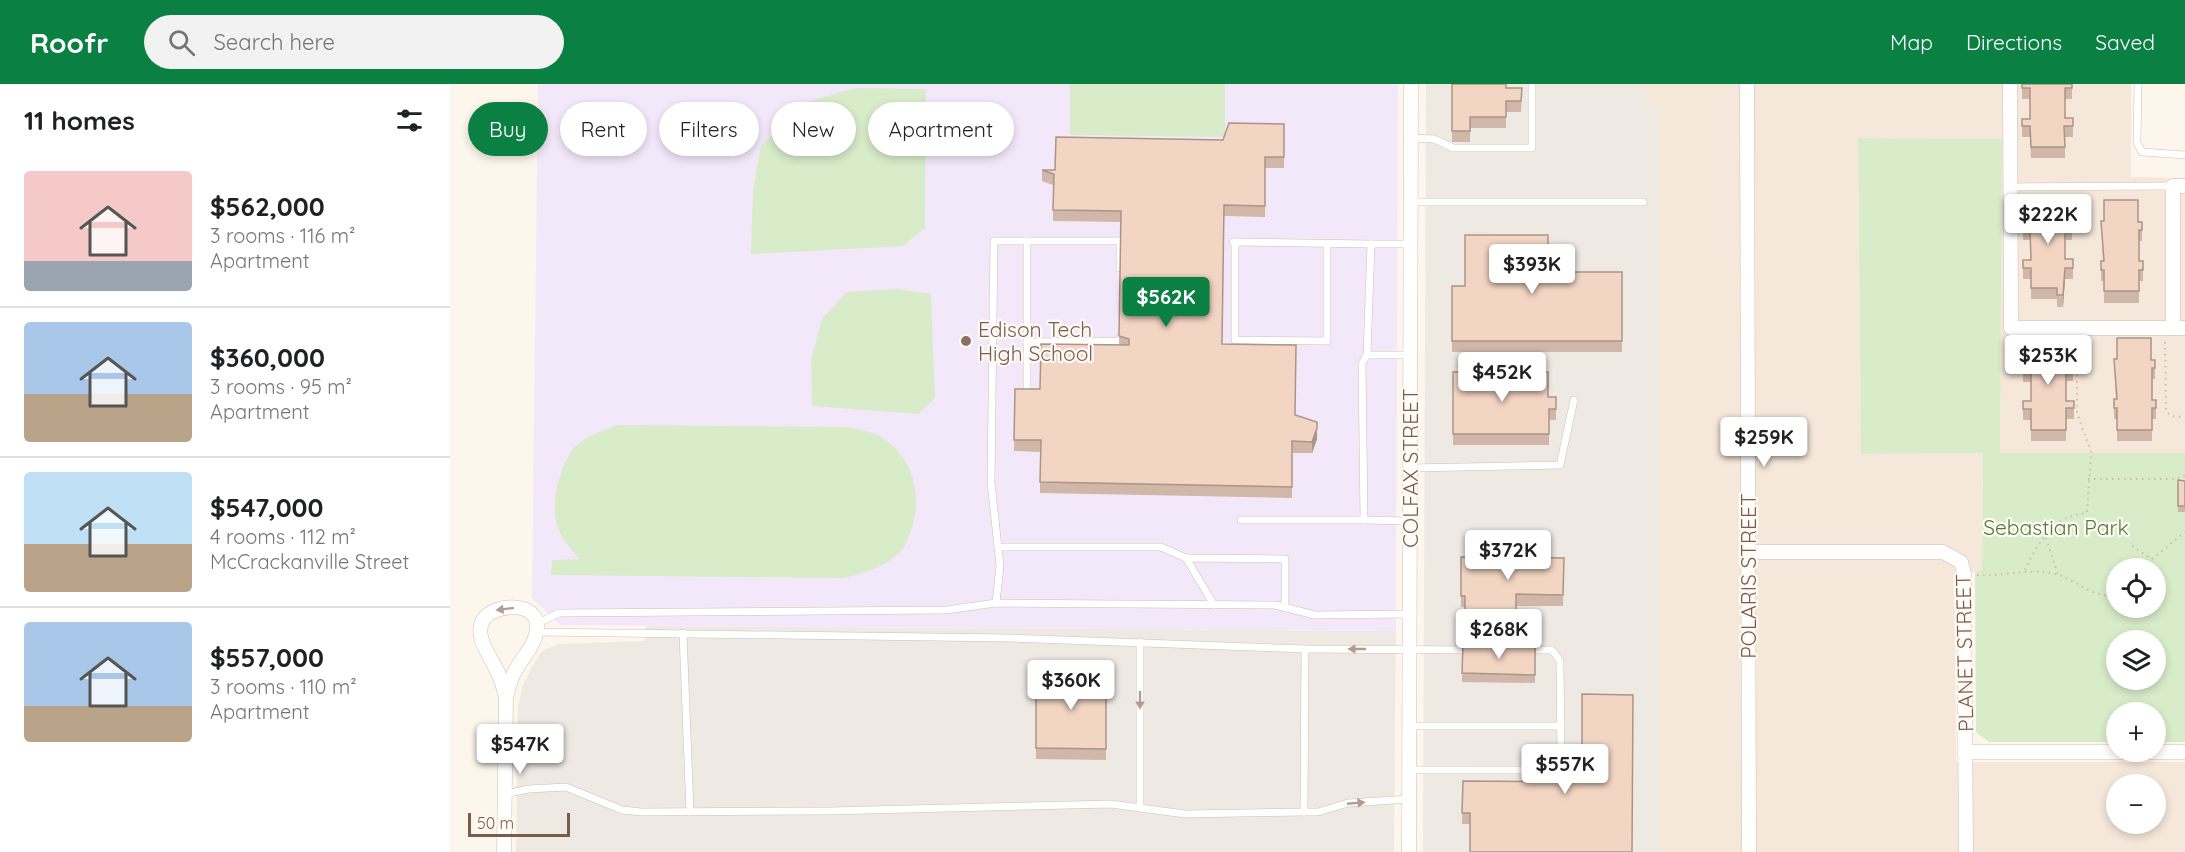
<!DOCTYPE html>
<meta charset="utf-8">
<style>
body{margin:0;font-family:Quicksand,sans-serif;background:#f2f2f2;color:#202124;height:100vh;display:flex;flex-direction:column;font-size:22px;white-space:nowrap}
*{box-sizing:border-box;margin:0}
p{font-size:20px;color:#757577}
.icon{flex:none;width:33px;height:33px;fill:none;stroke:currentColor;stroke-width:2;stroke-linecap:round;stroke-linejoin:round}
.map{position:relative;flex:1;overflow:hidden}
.side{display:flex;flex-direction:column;background:#fff;width:450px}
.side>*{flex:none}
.banner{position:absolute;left:18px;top:18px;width:570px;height:54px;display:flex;gap:12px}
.tools{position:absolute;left:1656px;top:474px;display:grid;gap:12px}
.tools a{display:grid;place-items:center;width:60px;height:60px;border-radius:50%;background:#fff;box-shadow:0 3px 9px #0003;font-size:30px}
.scale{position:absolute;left:18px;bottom:15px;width:102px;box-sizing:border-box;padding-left:6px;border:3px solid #7a5c4d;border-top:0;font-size:16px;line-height:21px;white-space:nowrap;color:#7a5c4d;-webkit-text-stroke:4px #fffaf3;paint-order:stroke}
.price{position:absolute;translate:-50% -51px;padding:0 14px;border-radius:6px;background:#fff;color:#222;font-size:20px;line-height:39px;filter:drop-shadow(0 2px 3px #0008)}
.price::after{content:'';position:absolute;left:50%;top:36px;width:18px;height:14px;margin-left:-9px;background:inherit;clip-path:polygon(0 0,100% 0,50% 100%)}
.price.active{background:#0b8043;color:#fff}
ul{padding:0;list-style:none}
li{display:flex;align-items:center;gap:18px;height:150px;padding:0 24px}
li+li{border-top:2px solid #e0e0e0}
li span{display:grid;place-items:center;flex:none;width:168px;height:120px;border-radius:6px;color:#555}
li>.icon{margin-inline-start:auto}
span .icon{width:72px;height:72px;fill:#fffc;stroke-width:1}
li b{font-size:26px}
h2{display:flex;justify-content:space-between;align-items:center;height:72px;padding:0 24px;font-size:26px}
.tag{padding:0 21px;border-radius:27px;background:#fff;box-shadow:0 3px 9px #0003;font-size:21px;line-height:54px}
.tag.active{background:#0b8043;color:#fff}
header{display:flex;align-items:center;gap:36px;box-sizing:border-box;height:84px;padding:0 30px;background:#0b8043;color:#fff}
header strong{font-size:28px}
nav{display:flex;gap:33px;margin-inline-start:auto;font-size:21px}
.search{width:420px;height:54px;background:#f2f2f2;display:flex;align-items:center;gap:15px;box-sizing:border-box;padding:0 21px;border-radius:33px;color:#757577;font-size:22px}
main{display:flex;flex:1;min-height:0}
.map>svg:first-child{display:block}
</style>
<header>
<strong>Roofr</strong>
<div class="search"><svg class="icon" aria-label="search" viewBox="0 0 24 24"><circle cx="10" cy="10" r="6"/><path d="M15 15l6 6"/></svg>Search here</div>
<nav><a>Map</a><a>Directions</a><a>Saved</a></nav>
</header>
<main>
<section class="side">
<h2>11 homes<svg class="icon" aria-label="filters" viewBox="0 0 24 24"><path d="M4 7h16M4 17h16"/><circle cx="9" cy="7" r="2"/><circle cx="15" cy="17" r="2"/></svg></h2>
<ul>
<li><span style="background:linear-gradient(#f6c9c9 75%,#9aa5b1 0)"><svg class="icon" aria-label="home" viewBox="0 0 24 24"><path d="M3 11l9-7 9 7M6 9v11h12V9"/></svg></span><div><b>$562,000</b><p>3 rooms · 116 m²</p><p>Apartment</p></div></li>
<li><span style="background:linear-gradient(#a9c7e8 60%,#b9a48a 0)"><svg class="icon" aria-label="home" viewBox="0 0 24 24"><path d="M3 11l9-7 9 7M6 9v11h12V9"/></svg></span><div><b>$360,000</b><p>3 rooms · 95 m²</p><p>Apartment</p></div></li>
<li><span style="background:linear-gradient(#bfe0f5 60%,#b9a48a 0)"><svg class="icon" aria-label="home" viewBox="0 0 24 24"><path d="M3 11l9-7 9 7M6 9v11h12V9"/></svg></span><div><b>$547,000</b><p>4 rooms · 112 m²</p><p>McCrackanville Street</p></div></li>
<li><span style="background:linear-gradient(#a9c7e8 70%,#b9a48a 0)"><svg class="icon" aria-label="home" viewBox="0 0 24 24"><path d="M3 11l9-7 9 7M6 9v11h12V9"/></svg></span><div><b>$557,000</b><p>3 rooms · 110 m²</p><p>Apartment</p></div></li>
</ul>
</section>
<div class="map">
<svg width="1735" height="768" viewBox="0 0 1735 768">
<rect width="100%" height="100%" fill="#fdf6ec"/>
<path fill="#f5e8da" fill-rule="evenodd" d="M1196,0h485v93l54,1v275h-185l1,-314 -143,-1 3,316 122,-1 -1,119h-27l1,190h229v90h-527v-745h-12zM1666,700h40v40h-40z"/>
<g fill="#efe9e4">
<polygon points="976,0 1196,0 1196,22 1208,22 1208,768 973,768"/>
<polygon points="196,542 946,547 944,768 66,768 68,622 73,601 82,583 92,567 109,560 195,557"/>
</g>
<polygon fill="#f3e8fa" points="88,0 948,0 946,547 110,541 82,514"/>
<g fill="#d8ecc9" fill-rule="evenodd">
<polygon points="620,0 775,0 775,53 620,51"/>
<polygon points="405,4 476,5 475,144 453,162 301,170 303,107 311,61 361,17"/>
<path d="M1408,54l144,1 -2,314h185v289h-29v-30h-40v30h-127l-13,-10 -1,-160 7,-1 1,-118 -122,1zM1666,484h40v40h-40zM1666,556h40v40h-40z"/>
<polygon points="448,205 481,210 485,314 468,330 362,322 361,276 372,235 397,208"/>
<path d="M167,341l232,2c11,3 26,5 35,12 31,20 39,61 26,94 -3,6 -4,13 -8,17 -15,17 -36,22 -57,28l-294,-3 1,-15 28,-1c-9,-10 -19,-20 -23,-34 -7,-22 3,-62 19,-79 11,-11 27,-15 41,-21z"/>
</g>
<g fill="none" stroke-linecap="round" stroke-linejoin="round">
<g stroke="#d1beb0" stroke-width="8">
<g id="lane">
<polyline points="1688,0 1687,59 1692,68 1735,71"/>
<polyline points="961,54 984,55 1003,64 1082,64 1082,0"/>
<polyline points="1560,103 1723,102"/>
<polyline points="961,118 1193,118"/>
<polyline points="577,157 577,308"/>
<polyline points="670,157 670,184"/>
<polyline points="783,158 921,160"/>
<polyline points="785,158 785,256 877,257 877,160"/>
<polyline points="577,258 671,257 671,252"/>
<polyline points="917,271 960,271"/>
<polyline points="960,384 1110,381 1124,316"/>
<polyline points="791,436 914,436"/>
<polyline points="960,437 914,436 912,279 917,271 921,160 961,160"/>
<polyline points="548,463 711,463 736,474"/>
<polyline points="546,519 550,482 541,398 544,157 677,157"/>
<polyline points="764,521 736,474 835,475 835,524"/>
<polyline points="88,539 109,529 496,526 546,519 825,521 865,531 959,530"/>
<polyline points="87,548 559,554 855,565 1022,566"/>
<polyline points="233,549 240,728"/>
<polyline points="959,642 1111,642"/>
<polyline points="959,686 1105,686 1111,674 1110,577 1102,566 1078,566"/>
<polyline points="54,710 79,705 116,703 172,726 191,728 380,727 661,720 735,730 854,728 868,728 898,719 959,715"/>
<polyline points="690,724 690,558"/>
<polyline points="854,728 855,565"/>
</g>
</g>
<g stroke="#d1beb0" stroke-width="15">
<g id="street">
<polyline points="1297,0 1299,768"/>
<polyline points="1560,0 1561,244 1735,244"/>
<polyline points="1723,244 1723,102 1735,102"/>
<polyline points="1298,468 1493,468 1511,478 1514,489 1516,768"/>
<polyline points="1515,668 1735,668"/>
<path d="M54,768l2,-155c-2,-7 -4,-15 -7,-22 -6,-16 -26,-37 -16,-55 11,-17 55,-19 54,7 0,18 -17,32 -24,48 -3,7 -5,15 -7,22"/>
<polyline points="959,768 961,0"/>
</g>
</g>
<g stroke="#d9b8a5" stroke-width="2" stroke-dasharray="1.5 4.5" stroke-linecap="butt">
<polyline points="1715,258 1716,327 1721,332 1735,333"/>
<polyline points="1638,395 1725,395 1735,391"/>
<polyline points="1596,454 1608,491"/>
<polyline points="1682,462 1702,475"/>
<polyline points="1694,484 1702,475 1735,448"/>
<path d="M1575,486c7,-17 25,-46 43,-53 6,-2 13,-3 19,-4l4,-61 -14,-39v-73"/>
<path d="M1527,491c28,2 52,-8 79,-1 19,5 42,28 60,20"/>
</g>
<use href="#lane" stroke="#fff" stroke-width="7"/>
<use href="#street" stroke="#fff" stroke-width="14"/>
</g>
<g fill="#d1b7a8">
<polygon points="1002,0 1056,4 1072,4 1071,28 1056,28 1056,44 1020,44 1020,58 1002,58"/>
<polygon points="1572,0 1622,0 1622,15 1615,15 1615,34 1623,34 1623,53 1615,53 1615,74 1581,74 1580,53 1572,53 1572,35 1580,35 1580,15 1572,15"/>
<polygon points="834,40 834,84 815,84 815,133 774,132 772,260 845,331 867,355 862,369 842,369 842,414 590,409 590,368 564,367 565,305 590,305 669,261 671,138 603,137 603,101 592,97 592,86 605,86 773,56"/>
<polygon points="1622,137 1622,156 1615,156 1615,175 1623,175 1623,195 1615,195 1613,223 1607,223 1607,215 1581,215 1581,195 1573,195 1573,176 1581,176 1580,156 1573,156 1573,138"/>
<polygon points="1651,137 1688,138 1692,146 1692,157 1689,157 1689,177 1693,177 1693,197 1689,197 1689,219 1654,219 1654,197 1651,197 1651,177 1653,177"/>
<polygon points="1098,176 1110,188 1172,188 1172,268 1002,268 1002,202 1015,202"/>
<polygon points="1664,275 1705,276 1705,295 1702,295 1702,316 1706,316 1706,335 1702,335 1702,357 1667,357 1667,335 1664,335 1664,315 1666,315"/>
<polygon points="1573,279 1623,279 1623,297 1616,297 1616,317 1624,317 1624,335 1616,335 1616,357 1581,357 1581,336 1573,336 1573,317 1581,317 1581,298 1573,298"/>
<polygon points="1003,288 1098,313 1106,313 1106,336 1099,336 1099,361 1003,361"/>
<polygon points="1728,396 1735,397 1735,428 1728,428"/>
<polygon points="1011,473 1114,474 1113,522 1066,522 1066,539 1015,538 1015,523 1011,523"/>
<polygon points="1013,561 1085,563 1085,599 1012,598"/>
<polygon points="586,589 656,589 656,676 586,675"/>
<polygon points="1013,697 1183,768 1020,740 1012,740"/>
</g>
<g fill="#aa9588">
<polygon points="1615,184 1615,195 1613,223 1613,211"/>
<polygon points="867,344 867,355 862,369 862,358"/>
</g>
<g fill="#f3d5c3" stroke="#aa9588" stroke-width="1.5">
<polygon points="1002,0 1056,0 1056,4 1072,4 1071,17 1056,17 1056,33 1020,33 1020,47 1002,47"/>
<polygon points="1572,0 1622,0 1622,4 1615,4 1615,34 1623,34 1623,42 1614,42 1615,63 1581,63 1580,42 1572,42 1572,35 1580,35 1580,4 1572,4"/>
<polygon points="779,39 834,40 834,73 815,73 815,122 774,121 772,260 846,261 845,331 867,338 867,344 862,358 842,357 842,403 590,398 591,356 564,356 565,305 590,305 591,260 679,261 679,255 669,252 671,127 603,126 604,90 592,86 605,86 606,53 773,56"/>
<polygon points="1654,116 1688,116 1688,138 1692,138 1692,146 1689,146 1689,177 1693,177 1693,186 1689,186 1689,207 1654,207 1654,186 1651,186 1651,177 1654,177 1651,137 1654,137"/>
<polygon points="1581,117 1614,117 1614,138 1622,137 1622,145 1615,145 1615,175 1623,175 1623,184 1615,184 1613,211 1607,211 1607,204 1581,204 1581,184 1573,184 1573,176 1581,176 1580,145 1573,145 1573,138 1581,138"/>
<polygon points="1015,151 1098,151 1098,176 1110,176 1110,188 1172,188 1172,257 1002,257 1002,202 1015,202"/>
<polygon points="1667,254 1701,254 1701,276 1705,276 1705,284 1702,284 1702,316 1706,316 1706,324 1702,324 1702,346 1667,346 1667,324 1664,324 1664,315 1667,315 1664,275 1667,275"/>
<polygon points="1582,258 1615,258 1615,279 1623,279 1623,286 1616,286 1616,317 1624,317 1624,324 1616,324 1616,346 1581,346 1581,325 1573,325 1573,317 1581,317 1581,287 1573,287 1573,279 1582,279"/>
<polygon points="1003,288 1098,288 1098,313 1106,313 1106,325 1099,325 1099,350 1003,350"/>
<polygon points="1728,396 1735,397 1735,422 1728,422"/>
<polygon points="1011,473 1114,474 1113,511 1066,510 1066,528 1015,527 1015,512 1011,512"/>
<polygon points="1013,561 1085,563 1085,591 1012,589"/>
<polygon points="586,589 656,589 656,665 586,664"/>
<polygon points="1132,610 1183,611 1182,768 1020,768 1020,729 1012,729 1013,697 1132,698"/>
</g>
<defs><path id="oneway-solid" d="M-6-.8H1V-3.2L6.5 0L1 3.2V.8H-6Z" transform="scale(1.5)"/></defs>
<g fill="#af9d94">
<use href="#oneway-solid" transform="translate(55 525) rotate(173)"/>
<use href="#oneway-solid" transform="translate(907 565) rotate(-180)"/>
<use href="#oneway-solid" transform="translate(690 616) rotate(90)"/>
<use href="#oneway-solid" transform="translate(906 719) rotate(-5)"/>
</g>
<circle fill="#8d6e63" stroke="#fffaf3" stroke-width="2" cx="516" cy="257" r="6"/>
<g text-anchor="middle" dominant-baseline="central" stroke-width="4.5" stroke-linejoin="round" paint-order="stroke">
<g font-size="21" fill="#785e54" stroke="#fffaf3" text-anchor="start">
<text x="528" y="245">Edison Tech<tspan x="528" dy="24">High School</tspan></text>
</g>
<g font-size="21" fill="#7a5c4d" stroke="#fffaf3">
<text transform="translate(960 384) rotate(-90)">COLFAX STREET</text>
<text transform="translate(1298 492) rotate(-90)">POLARIS STREET</text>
<text transform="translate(1514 569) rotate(-91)">PLANET STREET</text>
</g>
<g font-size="21" fill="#537a41" stroke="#fffaf3">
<text x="1606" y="443">Sebastian Park</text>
</g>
</g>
</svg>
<div class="tools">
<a><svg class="icon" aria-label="locate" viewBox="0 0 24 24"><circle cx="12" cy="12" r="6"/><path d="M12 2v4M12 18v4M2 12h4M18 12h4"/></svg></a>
<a><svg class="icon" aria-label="layers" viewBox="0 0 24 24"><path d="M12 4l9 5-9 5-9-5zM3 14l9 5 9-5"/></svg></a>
<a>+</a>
<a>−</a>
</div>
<div class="scale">50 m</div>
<b class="price" style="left:1598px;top:161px">$222K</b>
<b class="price" style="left:1082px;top:211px">$393K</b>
<b class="price active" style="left:716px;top:244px">$562K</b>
<b class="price" style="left:1598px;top:302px">$253K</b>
<b class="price" style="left:1052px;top:319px">$452K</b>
<b class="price" style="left:1314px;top:384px">$259K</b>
<b class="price" style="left:1058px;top:497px">$372K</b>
<b class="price" style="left:1049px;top:576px">$268K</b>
<b class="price" style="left:621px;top:627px">$360K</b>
<b class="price" style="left:70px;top:691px">$547K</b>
<b class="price" style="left:1115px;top:711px">$557K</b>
<div class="banner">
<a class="tag active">Buy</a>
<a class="tag">Rent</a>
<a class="tag">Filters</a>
<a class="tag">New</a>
<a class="tag">Apartment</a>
</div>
</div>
</main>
